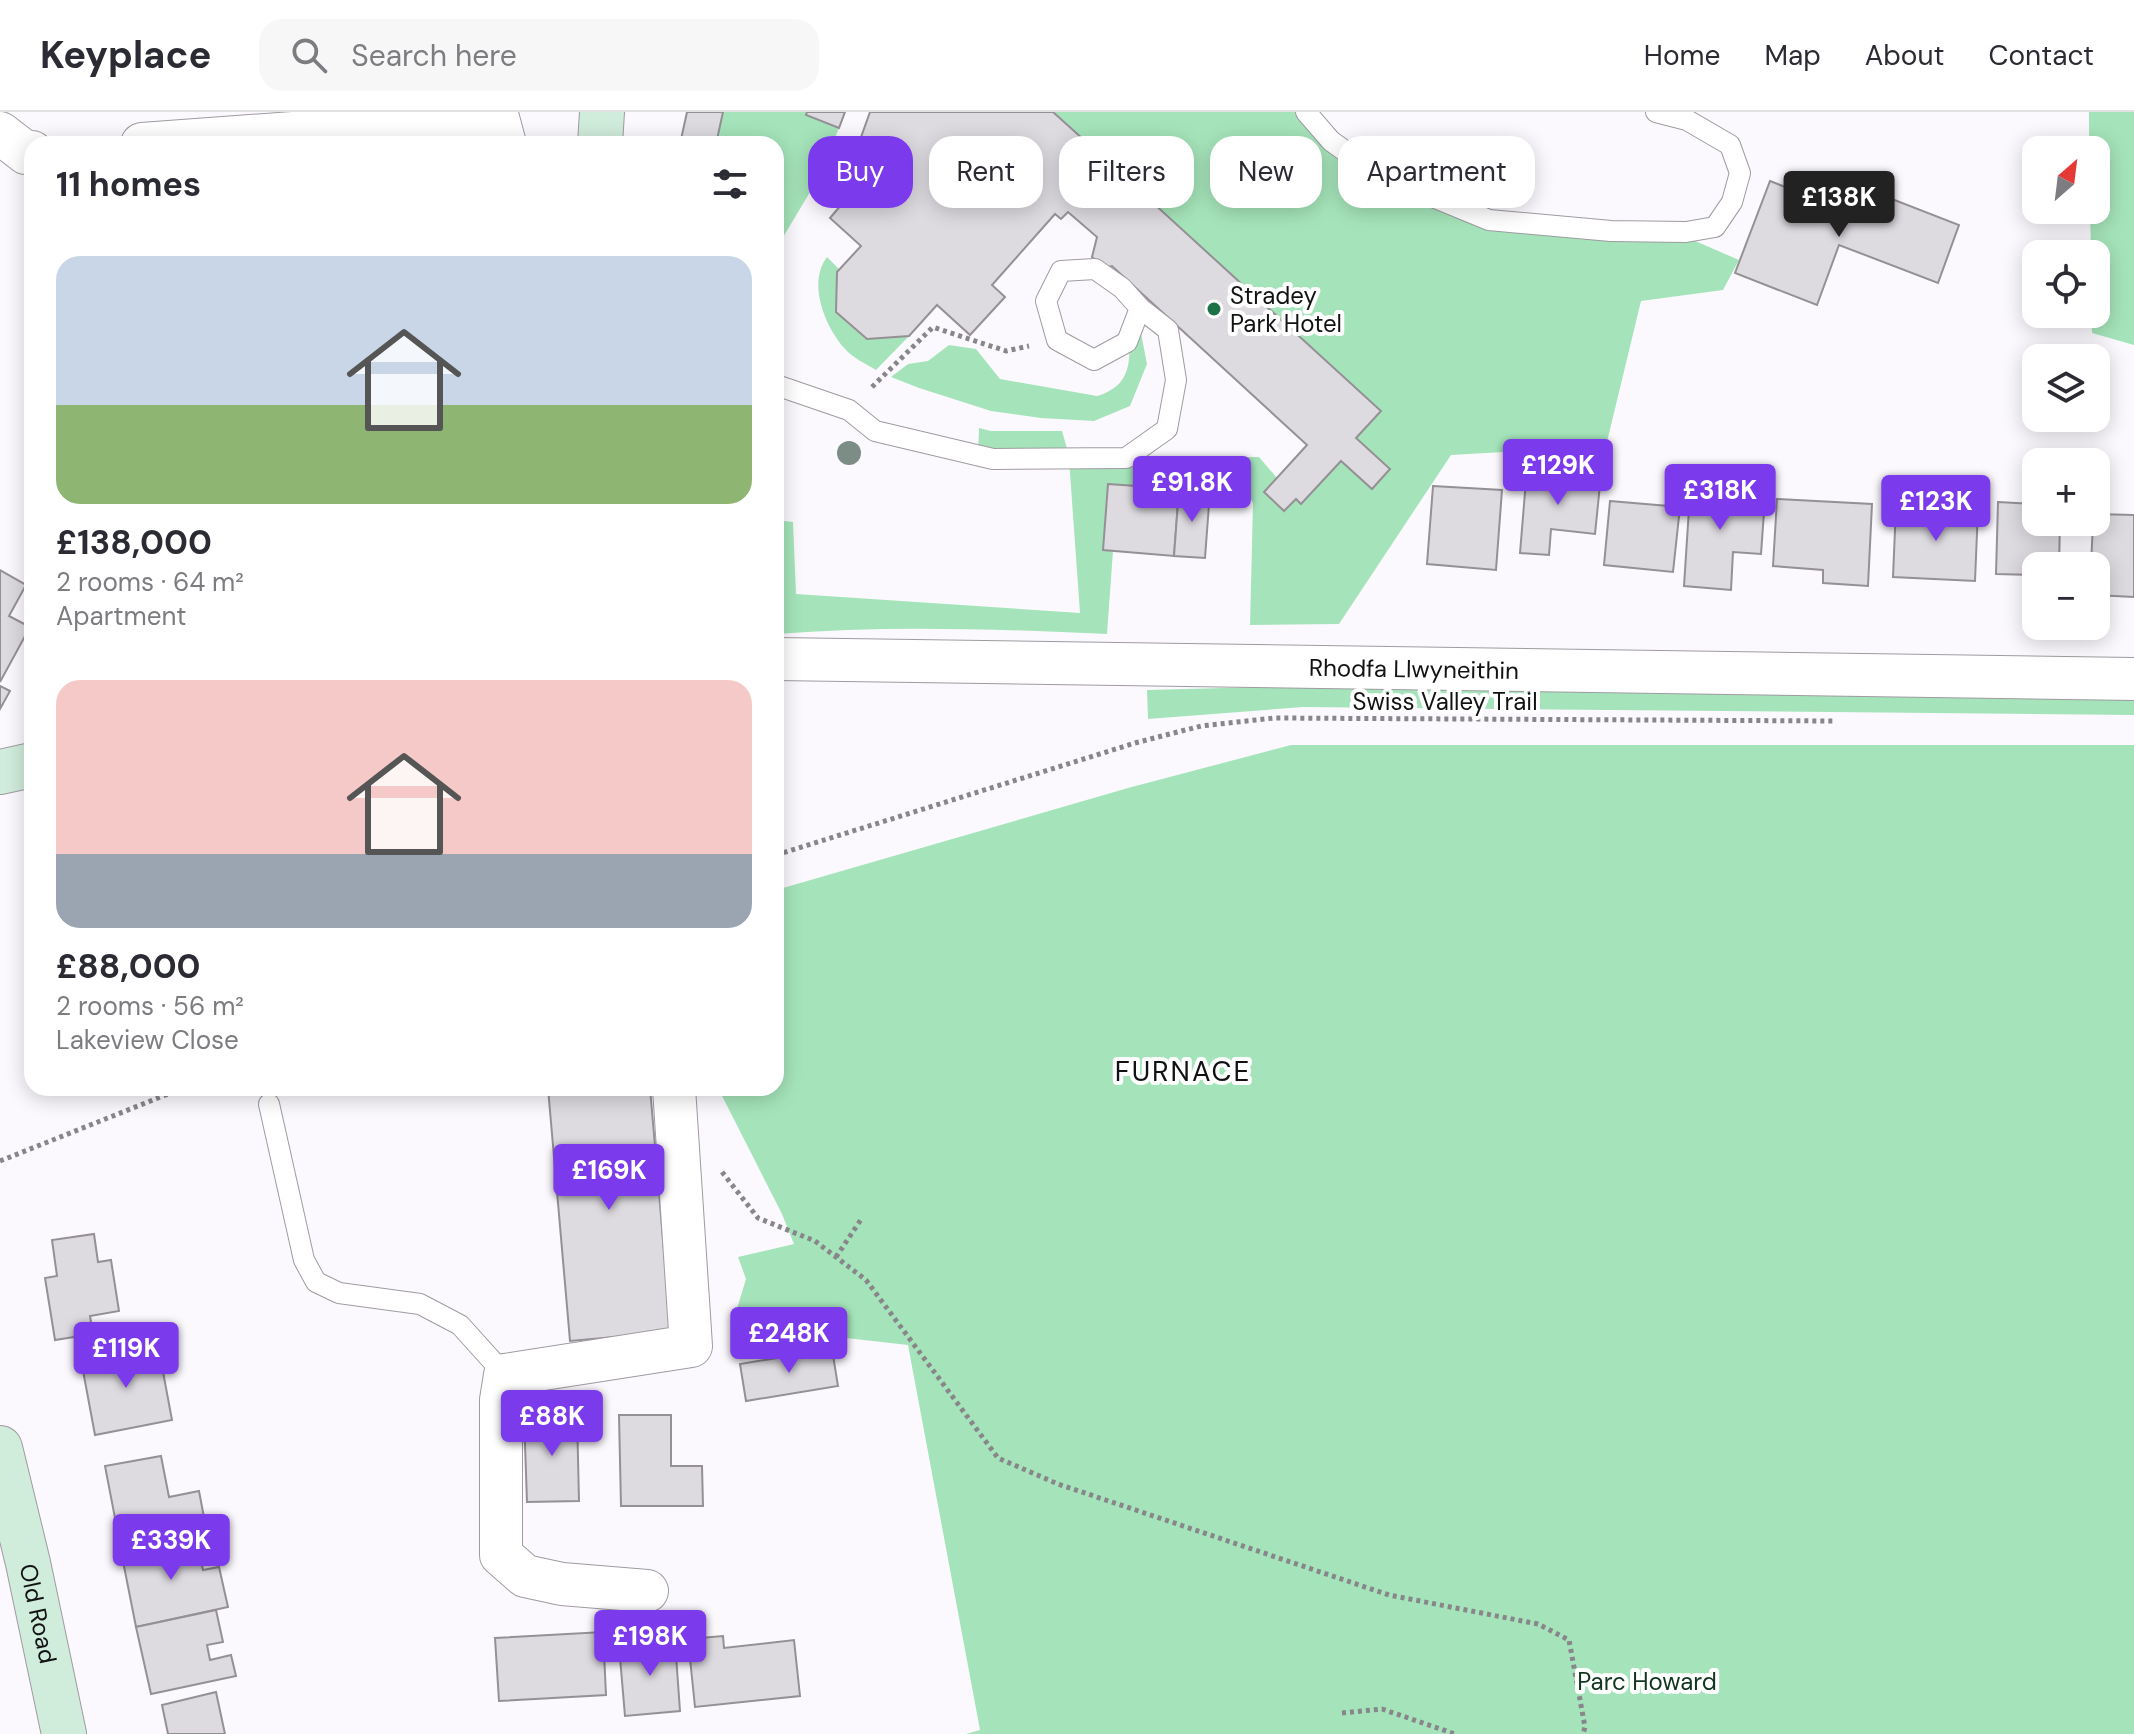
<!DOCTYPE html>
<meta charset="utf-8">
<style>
body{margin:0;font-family:"DM Sans",sans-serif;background:#f7f7f7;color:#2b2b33;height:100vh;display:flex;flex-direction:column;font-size:30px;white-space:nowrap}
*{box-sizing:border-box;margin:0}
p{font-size:26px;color:#7c7c81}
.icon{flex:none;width:44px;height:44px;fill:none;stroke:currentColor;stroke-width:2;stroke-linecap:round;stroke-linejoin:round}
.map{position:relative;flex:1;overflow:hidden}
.side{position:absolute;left:24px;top:24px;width:760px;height:960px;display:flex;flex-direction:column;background:#fff;border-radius:24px;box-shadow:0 4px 20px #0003}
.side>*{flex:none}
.top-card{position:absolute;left:808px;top:24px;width:760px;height:72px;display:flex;gap:16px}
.needle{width:52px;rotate:28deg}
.fabs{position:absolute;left:2022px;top:24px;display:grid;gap:16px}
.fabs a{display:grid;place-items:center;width:88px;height:88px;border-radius:16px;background:#fff;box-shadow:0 4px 20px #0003;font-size:40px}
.price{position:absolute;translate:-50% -68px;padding:0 18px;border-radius:8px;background:#7c3aed;color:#fff;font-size:26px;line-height:52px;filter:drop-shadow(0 2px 4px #0008)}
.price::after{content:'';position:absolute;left:50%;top:48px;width:24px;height:18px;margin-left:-12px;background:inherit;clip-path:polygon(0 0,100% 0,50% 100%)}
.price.selected{background:#222;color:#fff}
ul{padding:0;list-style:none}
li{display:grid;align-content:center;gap:16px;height:424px;padding:0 32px}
li span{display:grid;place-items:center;height:248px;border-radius:24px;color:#555}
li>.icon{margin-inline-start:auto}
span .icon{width:144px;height:144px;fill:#fffc;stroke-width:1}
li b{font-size:34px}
h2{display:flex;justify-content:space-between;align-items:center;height:96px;padding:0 32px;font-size:34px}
.pill{padding:0 28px;border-radius:24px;background:#fff;box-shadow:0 4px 20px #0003;font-size:28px;line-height:72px}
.pill.selected{background:#7c3aed;color:#fff}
header{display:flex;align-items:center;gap:48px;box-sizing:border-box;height:112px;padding:0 40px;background:#fff;border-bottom:2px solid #e1e1e2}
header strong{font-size:38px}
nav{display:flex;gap:44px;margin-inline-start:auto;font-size:28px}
.search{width:560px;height:72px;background:#f7f7f7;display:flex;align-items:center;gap:20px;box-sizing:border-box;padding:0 28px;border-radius:24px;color:#7c7c81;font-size:30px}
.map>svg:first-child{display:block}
</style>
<header>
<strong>Keyplace</strong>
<div class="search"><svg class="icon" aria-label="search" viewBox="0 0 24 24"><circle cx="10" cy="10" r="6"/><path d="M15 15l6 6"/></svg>Search here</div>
<nav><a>Home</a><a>Map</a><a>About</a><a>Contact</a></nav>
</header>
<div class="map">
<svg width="2134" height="1622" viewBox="0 0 2134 1622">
<rect width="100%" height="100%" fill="#fcf9fe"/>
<g fill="#a5e4ba">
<polygon points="723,0 807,0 807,3 839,16 819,65 776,137 776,32 716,32"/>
<path d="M1053,0h250l26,31 161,82 196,12 53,23 -16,30 -82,11 -35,145 -155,9 -112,169 -89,1 3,-122 -6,-11 -139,-8 -5,66 10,1 -6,83c-110,-5 -221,-9 -331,0v-114l17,2 3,72 284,19 -11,-154 -91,-4 1,-27 12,3h71l8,28 189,-2 18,21 -13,14 20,19 12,-12 6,4 39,-42 31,28 18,-19 -34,-32 24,-28 -239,-218 13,-16 -50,-18z"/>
<polygon points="2089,0 2134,0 2134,233 2092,221 2091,202 2096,202 2096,142 2091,142 2090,98 2096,98 2096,38 2089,38"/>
<path d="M827,145l12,12 -2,3 -1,40 31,27 42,-3 -33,34c-10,-6 -23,-12 -31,-21 -20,-22 -38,-66 -18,-92z"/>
<path d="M1129,216h11l7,36 -17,42 -36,15 -53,-3 -50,-7 -72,-23 -28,-11 17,-13 20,-3 21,-16 27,4 24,30 97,17c36,-11 33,-36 32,-68z"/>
<polygon points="1382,572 2134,586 2134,603 1303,595 1148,607 1147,578"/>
<polygon points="1291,633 2134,633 2134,1622 966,1622 980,1618 908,1233 732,1213 746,1167 738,1145 794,1132 782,1102 718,976 776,976 776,778 1128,676"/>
</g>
<g fill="#dddae0" stroke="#949096" stroke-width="2">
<polygon points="687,0 723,0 716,32 680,32"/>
<polygon points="807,0 845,0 839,16 806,3"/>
<polygon points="870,0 1053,0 1104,46 1118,31 1154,64 1141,80 1381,299 1356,326 1390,357 1372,377 1341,349 1301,392 1296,387 1284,399 1264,380 1307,333 1112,154 1104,156 1092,145 1097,125 1068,100 1061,107 1055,102 992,173 1005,185 970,223 937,193 909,224 867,227 836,200 837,160 861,134 830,106 871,58 855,42"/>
<polygon points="1770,69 1846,99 1856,73 1959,113 1938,171 1839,133 1817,193 1735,161"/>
<polygon points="1527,356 1601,363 1595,422 1551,417 1549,443 1520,441"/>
<polygon points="1691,366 1737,369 1736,384 1765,386 1761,442 1733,440 1731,478 1684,474"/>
<polygon points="1108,372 1179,377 1174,444 1103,438"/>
<polygon points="1433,374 1502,378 1496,458 1427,452"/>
<polygon points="1179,377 1210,379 1205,446 1174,444"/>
<polygon points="1777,387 1872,392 1868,474 1823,471 1823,458 1773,454"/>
<polygon points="1610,389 1680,395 1673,460 1604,453"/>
<polygon points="1998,390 2036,392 2036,410 2060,410 2059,454 2036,454 2036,463 1996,462"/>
<polygon points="1896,394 1978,397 1975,469 1893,465"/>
<polygon points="2096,402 2134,403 2134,485 2096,483 2096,454 2091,454 2093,410 2096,410"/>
<polygon points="0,458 26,473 9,504 30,515 0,570"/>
<polygon points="0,574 10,579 0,597"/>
<polygon points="32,727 32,750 26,729"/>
<polygon points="548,976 650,976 671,1220 570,1229"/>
<polygon points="94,1122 98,1150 111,1148 119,1199 90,1204 93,1222 55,1228 45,1166 57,1164 52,1128"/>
<polygon points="158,1233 172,1308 95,1323 81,1248"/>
<polygon points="832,1237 838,1274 746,1289 740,1252"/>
<polygon points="577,1303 579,1389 527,1390 524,1304"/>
<polygon points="619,1303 671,1303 671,1354 702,1354 703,1394 621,1394"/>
<polygon points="161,1344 169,1385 199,1379 206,1416 120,1432 105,1354"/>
<polygon points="195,1423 203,1458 219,1455 228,1495 136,1515 121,1439"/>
<polygon points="216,1498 223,1530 207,1533 210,1548 231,1543 236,1564 151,1582 136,1515"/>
<polygon points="603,1520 606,1583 499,1589 495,1526"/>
<polygon points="723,1524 724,1536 794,1528 800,1584 695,1595 688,1527"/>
<polygon points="675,1529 680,1599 625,1604 619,1534"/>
<polygon points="216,1580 225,1622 168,1622 162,1593"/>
</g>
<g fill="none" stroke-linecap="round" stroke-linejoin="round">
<g stroke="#9f9ba1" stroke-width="22">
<g id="lane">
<polyline points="1306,0 1331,29 1377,62 1489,108 1611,119 1686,120 1715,115 1732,90 1740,61 1730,33 1687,8 1656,0"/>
<polyline points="776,273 849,298 875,319 993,347 1126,346 1167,317 1176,268 1168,218 1140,196 1122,176 1095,157 1061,159 1046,189 1057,228 1094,248 1127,230 1140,196"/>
<polyline points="269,992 304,1148 316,1170 339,1181 420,1192 460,1213 505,1263"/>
</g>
</g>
<g stroke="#9f9ba1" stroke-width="44">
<g id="street">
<polyline points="0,21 26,41 32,40"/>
<polyline points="142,32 498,6 505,32"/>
<path id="s1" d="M776,547l1358,20"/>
<polyline points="647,1479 562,1472 525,1464 501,1443 501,1288 505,1263 691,1234 674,976"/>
</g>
</g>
<g stroke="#9f9ba1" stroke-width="46">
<g id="secondary">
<polyline points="600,32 602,0"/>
<polyline points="0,660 32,653"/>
<path id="s2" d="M0,1336l28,115 36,171"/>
</g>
</g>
<g stroke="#88868a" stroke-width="5" stroke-dasharray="4 4" stroke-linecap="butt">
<polyline points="872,275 933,215 1006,239 1029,234"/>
<polyline points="776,743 1135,631 1201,614 1274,606 1835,609"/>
<polyline points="0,1049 183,976"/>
<polyline points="722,1060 758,1106 815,1129 866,1168 998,1346 1058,1372 1389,1483 1538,1512 1569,1528 1585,1615 1583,1622"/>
<polyline points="836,1145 862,1106"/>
<polyline points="1342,1601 1382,1597 1455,1622"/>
</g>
<use href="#lane" stroke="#fff" stroke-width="20"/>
<use href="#street" stroke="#fff" stroke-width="42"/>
<use href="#secondary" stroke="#d0ecdb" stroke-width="44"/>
</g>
<circle fill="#7b8d84" cx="849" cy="341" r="12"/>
<circle fill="#1d7245" stroke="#fff" stroke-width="3" cx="1214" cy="197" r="8"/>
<g text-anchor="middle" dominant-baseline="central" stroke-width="8" stroke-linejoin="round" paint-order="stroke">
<g font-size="24" fill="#121113" stroke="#fff" text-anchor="start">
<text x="1230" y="183">Stradey<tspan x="1230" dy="28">Park Hotel</tspan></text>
</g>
<g font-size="24" fill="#121113" stroke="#fff">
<text stroke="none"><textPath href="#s1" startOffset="638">Rhodfa Llwyneithin</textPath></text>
<text x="1445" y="589">Swiss Valley Trail</text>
<text stroke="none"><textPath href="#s2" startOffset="170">Old Road</textPath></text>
</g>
<g font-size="24" fill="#123521" stroke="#fff">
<text x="1647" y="1569">Parc Howard</text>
</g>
<g font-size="28" letter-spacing="2" fill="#121113" stroke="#fff">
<text x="1183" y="959">FURNACE</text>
</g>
</g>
</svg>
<div class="fabs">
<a><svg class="needle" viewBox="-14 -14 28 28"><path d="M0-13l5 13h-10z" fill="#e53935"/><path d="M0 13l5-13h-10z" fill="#7c7c81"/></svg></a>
<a><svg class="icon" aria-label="locate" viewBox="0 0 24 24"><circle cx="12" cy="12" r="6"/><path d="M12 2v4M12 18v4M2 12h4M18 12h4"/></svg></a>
<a><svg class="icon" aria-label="layers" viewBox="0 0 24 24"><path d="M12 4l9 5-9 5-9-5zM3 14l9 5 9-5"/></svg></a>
<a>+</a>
<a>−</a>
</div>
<b class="price selected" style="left:1839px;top:127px">£138K</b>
<b class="price" style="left:1558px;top:395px">£129K</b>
<b class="price" style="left:1192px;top:412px">£91.8K</b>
<b class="price" style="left:1720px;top:420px">£318K</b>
<b class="price" style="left:1936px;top:431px">£123K</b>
<b class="price" style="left:609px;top:1100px">£169K</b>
<b class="price" style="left:789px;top:1263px">£248K</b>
<b class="price" style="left:126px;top:1278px">£119K</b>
<b class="price" style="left:552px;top:1346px">£88K</b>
<b class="price" style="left:171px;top:1470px">£339K</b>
<b class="price" style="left:650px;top:1566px">£198K</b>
<div class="top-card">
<a class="pill selected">Buy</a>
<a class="pill">Rent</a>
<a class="pill">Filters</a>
<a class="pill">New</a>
<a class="pill">Apartment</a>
</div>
<section class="side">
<h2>11 homes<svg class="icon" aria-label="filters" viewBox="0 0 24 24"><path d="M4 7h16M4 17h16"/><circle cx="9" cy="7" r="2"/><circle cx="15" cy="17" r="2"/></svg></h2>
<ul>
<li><span style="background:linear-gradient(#c9d6e8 60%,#8fb573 0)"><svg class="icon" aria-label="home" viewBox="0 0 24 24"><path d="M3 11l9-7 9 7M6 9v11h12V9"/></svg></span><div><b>£138,000</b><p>2 rooms · 64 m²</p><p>Apartment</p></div></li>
<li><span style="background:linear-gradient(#f6c9c9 70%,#9aa5b1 0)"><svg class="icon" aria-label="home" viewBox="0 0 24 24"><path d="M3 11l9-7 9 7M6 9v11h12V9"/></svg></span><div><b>£88,000</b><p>2 rooms · 56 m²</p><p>Lakeview Close</p></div></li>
</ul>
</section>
</div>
